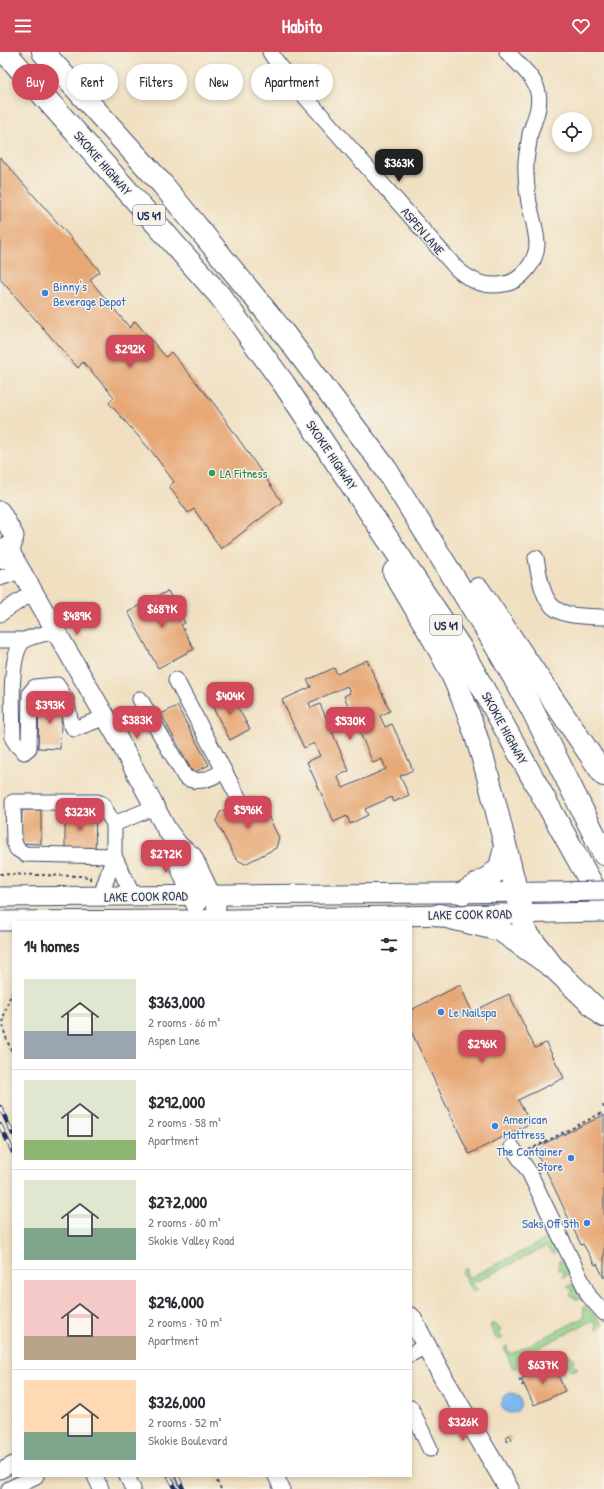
<!DOCTYPE html>
<meta charset="utf-8">
<style>
body{margin:0;font-family:"Patrick Hand",sans-serif;background:#f7f7f7;color:#2b2b33;height:100vh;display:flex;flex-direction:column;font-size:15px;white-space:nowrap}
*{box-sizing:border-box;margin:0}
p{font-size:13px;color:#7c7c81}
.icon{flex:none;width:22px;height:22px;fill:none;stroke:currentColor;stroke-width:2;stroke-linecap:round;stroke-linejoin:round}
.map{position:relative;flex:1;overflow:hidden}
.panel{position:absolute;left:12px;top:869px;width:400px;height:556px;display:flex;flex-direction:column;background:#fff;border-radius:0px;box-shadow:0 2px 6px #0003}
.panel>*{flex:none}
.top-card{position:absolute;left:12px;top:12px;width:400px;height:36px;display:flex;gap:8px}
.fabs{position:absolute;left:552px;top:60px;display:grid;gap:8px}
.fabs a{display:grid;place-items:center;width:40px;height:40px;border-radius:50%;background:#fff;box-shadow:0 2px 6px #0003;font-size:20px}
.price{position:absolute;translate:-50% -34px;padding:0 9px;border-radius:8px;background:#d1495b;color:#fff;font-size:13px;line-height:26px;filter:drop-shadow(0 1px 2px #0008)}
.price::after{content:'';position:absolute;left:50%;top:24px;width:12px;height:9px;margin-left:-6px;background:inherit;clip-path:polygon(0 0,100% 0,50% 100%)}
.price.current{background:#222;color:#fff}
ul{padding:0;list-style:none}
li{display:flex;align-items:center;gap:12px;height:100px;padding:0 12px}
li+li{border-top:1px solid #e1e1e2}
li span{display:grid;place-items:center;flex:none;width:112px;height:80px;border-radius:0px;color:#555}
li>.icon{margin-inline-start:auto}
span .icon{width:48px;height:48px;fill:#fffc;stroke-width:1}
li b{font-size:17px}
h2{display:flex;justify-content:space-between;align-items:center;height:48px;padding:0 12px;font-size:17px}
.pill{padding:0 14px;border-radius:18px;background:#fff;box-shadow:0 2px 6px #0003;font-size:14px;line-height:36px}
.pill.current{background:#d1495b;color:#fff}
header{display:flex;justify-content:space-between;align-items:center;height:52px;padding:0 12px;background:#d1495b;color:#fff;font-size:18px;font-weight:800}
.map>svg:first-child{display:block}
</style>
<header><svg class="icon" aria-label="menu" viewBox="0 0 24 24"><path d="M4 6h16M4 12h16M4 18h16"/></svg>Habito<svg class="icon" aria-label="heart" viewBox="0 0 24 24"><path d="M12 20l-8-8c-3-5 5-10 8-4 3-6 11-1 8 4z"/></svg></header>
<div class="map">
<svg width="604" height="1437" viewBox="0 0 604 1437">
<rect width="100%" height="100%" fill="#f7f3e8"/>
<filter id="ink" filterUnits="userSpaceOnUse"><feTurbulence type="fractalNoise" baseFrequency=".025" numOctaves="2"/><feDisplacementMap in="SourceGraphic" scale="8" xChannelSelector="R" yChannelSelector="G"/><feConvolveMatrix kernelMatrix="1 2 1 2 8 2 1 2 1" color-interpolation-filters="sRGB"/></filter>
<filter id="wash" filterUnits="userSpaceOnUse"><feTurbulence type="fractalNoise" baseFrequency=".012" numOctaves="4" result="noise"/><feDisplacementMap in="SourceGraphic" scale="16" xChannelSelector="R" yChannelSelector="G"/><feGaussianBlur stdDeviation="0.9" result="paint"/><feColorMatrix in="noise" values="0 0 0 0 0 0 0 0 0 0 0 0 0 0 0 0 0 1.4 0 .05"/><feComposite in="paint" operator="in"/></filter>
<g filter="url(#wash)">
<rect width="100%" height="100%" fill="#f0e0c1"/>
<g fill="#96d286" stroke="#588072">
<polygon points="545,1177 549,1178 559,1198 553,1202 545,1195 475,1230 473,1234 478,1238 472,1240 462,1221 465,1217 467,1217 467,1225 471,1225 545,1188"/>
<polygon points="562,1207 569,1221 564,1226 563,1219 558,1218 559,1209"/>
<polygon points="572,1232 575,1233 582,1245 578,1248 570,1243 573,1239 567,1234"/>
<polygon points="584,1255 587,1255 603,1272 596,1278 595,1270 589,1270 516,1307 517,1316 513,1316 504,1296 507,1294 508,1301 513,1301 583,1266"/>
<polygon points="492,1271 501,1277 498,1281 503,1286 499,1288 496,1286 490,1274"/>
<polygon points="568,1302 575,1307 572,1312 578,1316 573,1319 570,1318 563,1306"/>
</g>
<circle fill="#7cb8ee" stroke="#4c74a6" cx="511" cy="1351" r="10"/>
<g id="blocks">
<g fill="#e7a876" fill-rule="evenodd">
<polygon points="0,105 100,219 90,228 130,276 135,269 166,305 171,300 215,353 282,450 221,497 194,457 188,461 169,434 174,430 153,401 109,351 114,345 83,310 78,316 0,227"/>
<polygon points="168,539 185,571 181,573 194,597 158,616 128,560"/>
<path d="M367,608l23,51 -10,5 5,11 7,-3 21,46 -13,6 9,19 -15,7 -2,-5 -27,12 3,6 -18,9 -3,-8 -13,6 -27,-60 13,-6 -6,-13 -10,5 -22,-48 29,-13 -4,-7 27,-12 3,6zM347,634l3,7 -6,3 29,67 9,-4 4,10 -43,19 -6,-12 12,-5 -29,-67 -9,4 -2,-5z"/>
<polygon points="229,640 250,677 230,688 210,650"/>
<polygon points="39,650 62,650 60,697 38,696"/>
<polygon points="177,654 209,713 193,721 161,662"/>
<polygon points="254,744 261,749 279,786 276,796 245,812 236,807 216,769 220,760"/>
<polygon points="22,758 41,758 41,792 21,791"/>
<polygon points="65,758 96,759 95,802 65,800"/>
<polygon points="460,933 472,960 509,942 535,996 546,991 564,1026 518,1048 531,1071 469,1102 411,979 411,958"/>
<polygon points="604,1063 604,1226 597,1212 595,1213 583,1192 581,1193 544,1114 533,1097"/>
<polygon points="553,1312 565,1339 534,1353 521,1327"/>
<polygon points="509,1383 512,1387 507,1390 505,1385"/>
</g>
</g>
</g>
<g filter="url(#ink)">
<use href="#blocks" fill-opacity="0" stroke="#3b4a6d" stroke-width="1"/>
<g fill="none" stroke-linecap="round" stroke-linejoin="round">
<g stroke="#3b4a6d" stroke-width="17">
<g id="minor">
<path d="M270,0l6,9 31,38 150,170c14,12 28,19 47,15 17,-2 32,-22 33,-39 0,-14 -5,-28 -8,-42 -2,-13 -4,-28 -3,-42 1,-9 3,-18 4,-27 4,-14 11,-27 8,-41 -2,-15 -21,-30 -31,-41"/>
<path d="M536,506c9,53 14,58 68,59"/>
<polyline points="0,509 15,508"/>
<polyline points="0,526 21,519"/>
<polyline points="0,562 33,540"/>
<path d="M56,579c-8,2 -28,6 -33,10 -15,16 -10,75 -10,98l4,6 7,7 5,-4 1,-55 5,-6 22,-2 9,14 5,25 3,5 32,-12"/>
<polyline points="0,588 24,588"/>
<polyline points="176,628 238,745"/>
<path d="M140,647l45,78c14,8 26,1 39,-6"/>
<polyline points="114,772 114,804 25,802 17,797 14,790 13,750 97,750 102,752 114,772 155,755"/>
<polyline points="114,804 133,844"/>
<polyline points="101,844 114,804"/>
<polyline points="512,1095 529,1120 589,1244 604,1261"/>
<polyline points="411,1302 426,1294"/>
<polyline points="411,1356 430,1397"/>
<polyline points="0,1419 13,1412"/>
<polyline points="95,1424 101,1437"/>
<polyline points="127,1424 133,1437"/>
<polyline points="276,1424 282,1437"/>
<polyline points="9,1437 36,1424"/>
</g>
</g>
<g stroke="#3b4a6d" stroke-width="21">
<g id="major">
<polyline points="0,459 14,484 10,500"/>
<polyline points="0,496 10,500 116,683 167,778 179,794 192,804 216,854"/>
<polyline points="179,794 178,810 196,853"/>
<polyline points="0,845 551,840"/>
<polyline points="0,869 185,868 604,860"/>
<polyline points="411,1265 444,1327 509,1437"/>
</g>
</g>
<g stroke="#3b4a6d" stroke-width="24">
<g id="highway">
<polyline points="5,0 220,244 284,332 460,595 600,847"/>
<polyline points="43,0 163,133 279,275 386,417 492,587 532,657 604,802"/>
<path d="M394,520c25,43 54,87 71,133 26,67 38,139 57,207l2,18 30,38"/>
<polyline points="478,537 604,723"/>
<polyline points="463,841 491,824 500,815 505,796"/>
<polyline points="439,863 500,878 554,916 604,964"/>
</g>
</g>
<g stroke="#3b4a6d" stroke-width="2" stroke-dasharray="3 3" stroke-linecap="butt">
<polyline points="0,822 81,824 90,825 90,828"/>
<path d="M13,939c-13,28 -13,35 0,63"/>
<polyline points="603,1053 604,1056"/>
<polyline points="529,1098 604,1060"/>
<polyline points="519,1327 523,1334"/>
<polyline points="214,1424 221,1437"/>
</g>
<use href="#minor" stroke="#fff" stroke-width="15"/>
<use href="#major" stroke="#fff" stroke-width="19"/>
<use href="#highway" stroke="#fff" stroke-width="22"/>
<g stroke="#1b2f5e" stroke-width="4.5">
<g id="rail">
<polyline points="0,1055 13,1082"/>
<polyline points="0,1073 13,1100"/>
<polyline points="169,1424 176,1437"/>
<polyline points="177,1424 183,1437"/>
</g>
</g>
<use href="#rail" stroke="#f7f3e8" stroke-width="3" stroke-dasharray="9" stroke-linecap="butt"/>
<g stroke="#3b4a6d" stroke-width="21" stroke-linecap="butt">
<polyline id="major-bridge" points="551,840 604,839"/>
</g>
<use href="#major-bridge" stroke="#fff" stroke-width="19"/>
</g>
</g>
<g fill="#3f7fe0" stroke="#f7f3e8" stroke-width="1.5">
<circle cx="45" cy="241" r="4"/>
<circle cx="441" cy="960" r="4"/>
<circle cx="495" cy="1074" r="4"/>
<circle cx="571" cy="1106" r="4"/>
<circle cx="587" cy="1171" r="4"/>
</g>
<circle fill="#2e9e5b" stroke="#f7f3e8" stroke-width="1.5" cx="212" cy="421" r="4"/>
<g text-anchor="middle" dominant-baseline="central" stroke-width="3" stroke-linejoin="round" paint-order="stroke">
<g fill="#f7f3e8" stroke="#5d6a87" stroke-width="1">
<rect x="133" y="153" width="32" height="20" rx="3"/>
<rect x="430" y="563" width="32" height="20" rx="3"/>
</g>
<g font-size="12" font-weight="bold" fill="#1b2f5e">
<text x="149" y="163">US 41</text>
<text x="446" y="573">US 41</text>
</g>
<g font-size="13" fill="#1b2f5e" stroke="#f7f3e8">
<text transform="translate(103 111) rotate(49)">SKOKIE HIGHWAY</text>
<text transform="translate(423 179) rotate(49)">ASPEN LANE</text>
<text transform="translate(332 403) rotate(56)">SKOKIE HIGHWAY</text>
<text transform="translate(505 676) rotate(61)">SKOKIE HIGHWAY</text>
<text transform="translate(146 844) rotate(-1)">LAKE COOK ROAD</text>
<text transform="translate(470 862) rotate(-1)">LAKE COOK ROAD</text>
</g>
<g font-size="13" fill="#366cbe" stroke="#f7f3e8" text-anchor="start">
<text x="53" y="234">Binny's<tspan x="53" dy="15">Beverage Depot</tspan></text>
<text x="449" y="960">Le Nailspa</text>
<text x="503" y="1067">American<tspan x="503" dy="15">Mattress</tspan></text>
<text x="563" y="1099" text-anchor="end">The Container<tspan x="563" dy="15">Store</tspan></text>
<text x="579" y="1171" text-anchor="end">Saks Off 5th</text>
</g>
<g font-size="13" fill="#27864d" stroke="#f7f3e8" text-anchor="start">
<text x="220" y="421">LA Fitness</text>
</g>
</g>
</svg>
<div class="fabs">
<a><svg class="icon" aria-label="locate" viewBox="0 0 24 24"><circle cx="12" cy="12" r="6"/><path d="M12 2v4M12 18v4M2 12h4M18 12h4"/></svg></a>
</div>
<b class="price current" style="left:399px;top:131px">$363K</b>
<b class="price" style="left:130px;top:317px">$292K</b>
<b class="price" style="left:162px;top:577px">$687K</b>
<b class="price" style="left:77px;top:584px">$489K</b>
<b class="price" style="left:230px;top:664px">$404K</b>
<b class="price" style="left:50px;top:673px">$393K</b>
<b class="price" style="left:137px;top:688px">$383K</b>
<b class="price" style="left:350px;top:689px">$530K</b>
<b class="price" style="left:248px;top:778px">$596K</b>
<b class="price" style="left:80px;top:780px">$323K</b>
<b class="price" style="left:166px;top:822px">$272K</b>
<b class="price" style="left:482px;top:1012px">$296K</b>
<b class="price" style="left:543px;top:1333px">$637K</b>
<b class="price" style="left:463px;top:1390px">$326K</b>
<div class="top-card">
<a class="pill current">Buy</a>
<a class="pill">Rent</a>
<a class="pill">Filters</a>
<a class="pill">New</a>
<a class="pill">Apartment</a>
</div>
<section class="panel">
<h2>14 homes<svg class="icon" aria-label="filters" viewBox="0 0 24 24"><path d="M4 7h16M4 17h16"/><circle cx="9" cy="7" r="2"/><circle cx="15" cy="17" r="2"/></svg></h2>
<ul>
<li><span style="background:linear-gradient(#dfe7d0 65%,#9aa5b1 0)"><svg class="icon" aria-label="home" viewBox="0 0 24 24"><path d="M3 11l9-7 9 7M6 9v11h12V9"/></svg></span><div><b>$363,000</b><p>2 rooms · 66 m²</p><p>Aspen Lane</p></div></li>
<li><span style="background:linear-gradient(#dfe7d0 75%,#8fb573 0)"><svg class="icon" aria-label="home" viewBox="0 0 24 24"><path d="M3 11l9-7 9 7M6 9v11h12V9"/></svg></span><div><b>$292,000</b><p>2 rooms · 58 m²</p><p>Apartment</p></div></li>
<li><span style="background:linear-gradient(#dfe7d0 60%,#7fa58c 0)"><svg class="icon" aria-label="home" viewBox="0 0 24 24"><path d="M3 11l9-7 9 7M6 9v11h12V9"/></svg></span><div><b>$272,000</b><p>2 rooms · 60 m²</p><p>Skokie Valley Road</p></div></li>
<li><span style="background:linear-gradient(#f6c9c9 70%,#b9a48a 0)"><svg class="icon" aria-label="home" viewBox="0 0 24 24"><path d="M3 11l9-7 9 7M6 9v11h12V9"/></svg></span><div><b>$296,000</b><p>2 rooms · 70 m²</p><p>Apartment</p></div></li>
<li><span style="background:linear-gradient(#ffd9b3 65%,#7fa58c 0)"><svg class="icon" aria-label="home" viewBox="0 0 24 24"><path d="M3 11l9-7 9 7M6 9v11h12V9"/></svg></span><div><b>$326,000</b><p>2 rooms · 52 m²</p><p>Skokie Boulevard</p></div></li>
</ul>
</section>
</div>
